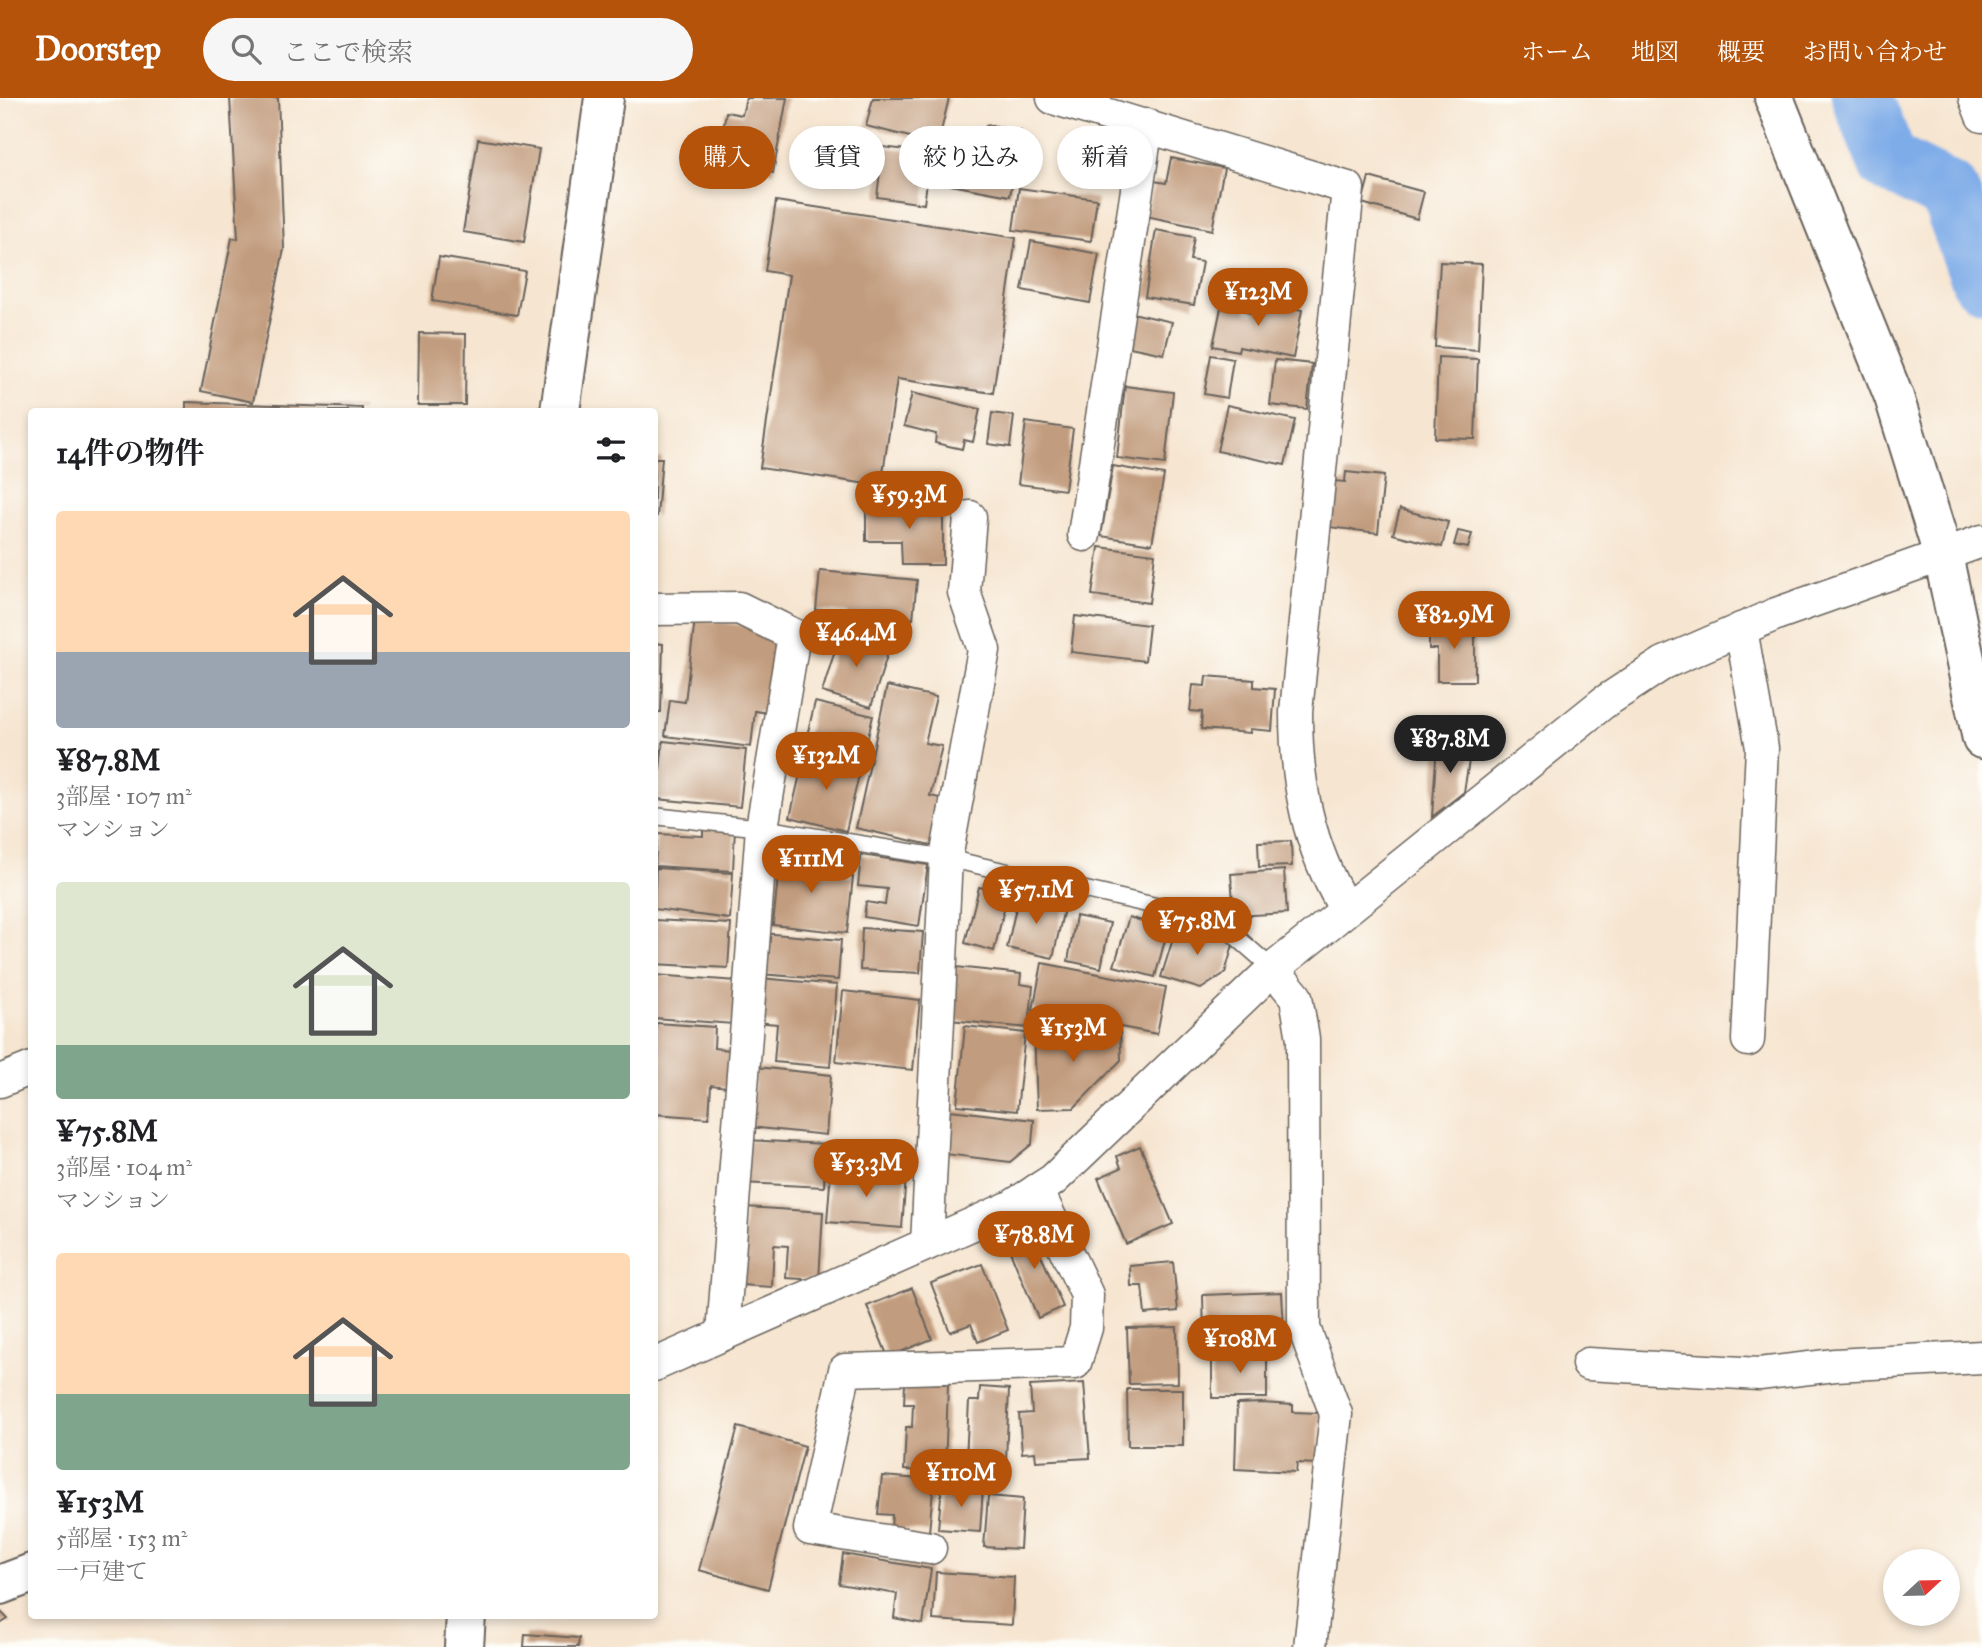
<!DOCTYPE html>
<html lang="ja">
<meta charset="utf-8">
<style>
body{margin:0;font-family:"IM FELL Great Primer","Noto Serif JP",serif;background:#f6f6f6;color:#202124;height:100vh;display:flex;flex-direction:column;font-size:26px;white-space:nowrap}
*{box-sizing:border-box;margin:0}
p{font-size:23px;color:#757577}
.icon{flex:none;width:38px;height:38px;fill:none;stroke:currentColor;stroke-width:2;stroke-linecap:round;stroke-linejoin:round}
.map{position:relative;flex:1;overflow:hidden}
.panel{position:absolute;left:28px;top:310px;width:630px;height:1211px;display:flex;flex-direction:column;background:#fff;border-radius:7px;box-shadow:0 4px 10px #0003}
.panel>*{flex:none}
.banner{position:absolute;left:679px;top:28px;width:665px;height:63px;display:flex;gap:14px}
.needle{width:46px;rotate:68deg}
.tools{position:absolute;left:1883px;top:1451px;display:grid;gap:14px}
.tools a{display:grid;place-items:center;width:77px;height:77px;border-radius:50%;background:#fff;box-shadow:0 4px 10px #0003;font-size:35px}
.price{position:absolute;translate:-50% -60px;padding:0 16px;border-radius:24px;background:#b45309;color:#fff;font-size:23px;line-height:46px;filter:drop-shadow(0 2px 4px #0008)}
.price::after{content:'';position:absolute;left:50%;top:42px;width:21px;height:16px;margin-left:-10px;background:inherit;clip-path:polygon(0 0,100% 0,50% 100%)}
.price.selected{background:#222;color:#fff}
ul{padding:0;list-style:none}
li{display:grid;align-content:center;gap:14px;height:371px;padding:0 28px}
li span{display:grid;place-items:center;height:217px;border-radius:7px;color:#555}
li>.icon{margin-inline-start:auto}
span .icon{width:126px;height:126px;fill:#fffc;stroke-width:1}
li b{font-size:30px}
h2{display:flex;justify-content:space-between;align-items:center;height:84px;padding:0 28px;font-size:30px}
.tag{padding:0 24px;border-radius:32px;background:#fff;box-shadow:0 4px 10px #0003;font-size:24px;line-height:63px}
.tag.selected{background:#b45309;color:#fff}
header{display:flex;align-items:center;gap:42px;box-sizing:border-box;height:98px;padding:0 35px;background:#b45309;color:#fff}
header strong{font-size:33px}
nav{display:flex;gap:38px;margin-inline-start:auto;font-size:24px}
.search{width:490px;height:63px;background:#f6f6f6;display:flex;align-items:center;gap:18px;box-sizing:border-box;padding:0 24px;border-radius:38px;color:#757577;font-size:26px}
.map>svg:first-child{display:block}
</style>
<header>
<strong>Doorstep</strong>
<div class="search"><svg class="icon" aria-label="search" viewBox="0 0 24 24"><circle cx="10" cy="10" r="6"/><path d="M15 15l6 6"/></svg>ここで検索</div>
<nav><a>ホーム</a><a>地図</a><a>概要</a><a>お問い合わせ</a></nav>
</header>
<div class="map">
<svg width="1982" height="1549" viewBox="0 0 1982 1549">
<rect width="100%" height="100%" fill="#fdfcf7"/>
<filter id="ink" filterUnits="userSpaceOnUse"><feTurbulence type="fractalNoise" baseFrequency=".0143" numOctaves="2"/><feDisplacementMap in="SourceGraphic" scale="14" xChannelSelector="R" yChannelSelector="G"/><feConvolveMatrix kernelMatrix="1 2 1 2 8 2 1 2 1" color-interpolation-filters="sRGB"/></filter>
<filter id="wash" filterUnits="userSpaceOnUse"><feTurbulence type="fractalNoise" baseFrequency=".00686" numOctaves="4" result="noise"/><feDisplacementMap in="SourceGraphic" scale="28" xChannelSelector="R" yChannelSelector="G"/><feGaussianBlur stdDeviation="1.57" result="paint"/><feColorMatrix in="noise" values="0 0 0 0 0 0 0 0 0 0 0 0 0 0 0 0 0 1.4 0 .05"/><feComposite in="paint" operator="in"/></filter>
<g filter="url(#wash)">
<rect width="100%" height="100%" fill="#f6e5d0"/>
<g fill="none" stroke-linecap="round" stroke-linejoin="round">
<polyline stroke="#7eace8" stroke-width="61" points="1862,0 1888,64 1949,94 1982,183"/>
</g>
<g id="blocks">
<g fill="#c29c7e">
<polygon points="230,0 278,0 284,151 253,304 201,293 232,140 238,141"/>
<polygon points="746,0 787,0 773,75 717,63 726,14 742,17"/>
<polygon points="873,0 949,0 938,46 866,28"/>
<polygon points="986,27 1021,33 1010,98 951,87 961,32 985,37"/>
<polygon points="478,41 539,51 524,144 463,134"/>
<polygon points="883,49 931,55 924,106 877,99"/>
<polygon points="1171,60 1224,70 1212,132 1146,118 1154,83 1166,85"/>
<polygon points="1369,79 1424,94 1417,121 1362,105"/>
<polygon points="1019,90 1097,101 1091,143 1013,132"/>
<polygon points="776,103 1016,140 993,295 897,281 881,388 760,370 789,177 765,173"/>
<polygon points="1156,132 1194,139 1190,162 1202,164 1194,207 1145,199"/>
<polygon points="1031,143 1099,156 1090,205 1022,192"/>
<polygon points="439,159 525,173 517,217 432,203"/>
<polygon points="1440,164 1482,166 1478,252 1435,249"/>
<polygon points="1223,200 1247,205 1246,214 1255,216 1258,203 1302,212 1293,260 1239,249 1238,253 1213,248"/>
<polygon points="1128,214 1172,224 1164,256 1120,247"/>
<polygon points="419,235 466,236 465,307 418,307"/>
<polygon points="1211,257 1233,261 1227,300 1204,296"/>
<polygon points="1438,259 1478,261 1475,341 1435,340"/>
<polygon points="1275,262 1312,266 1307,311 1270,307"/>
<polygon points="1125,288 1173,294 1165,366 1117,360"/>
<polygon points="912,295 980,311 973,344 964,342 962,351 935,345 936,336 904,328"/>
<polygon points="186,304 362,310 362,313 186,313"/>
<polygon points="1227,307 1295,322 1285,367 1217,353"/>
<polygon points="992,315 1014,318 1010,349 988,346"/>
<polygon points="1026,324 1073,331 1065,392 1018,386"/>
<polygon points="654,360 662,360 657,418 654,417"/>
<polygon points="1113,368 1164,377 1152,446 1101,438"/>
<polygon points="1346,374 1384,378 1378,435 1329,429 1334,383 1345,384"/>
<polygon points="866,407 943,407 943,467 902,467 901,443 866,443"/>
<polygon points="1400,411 1448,424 1442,449 1393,436"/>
<polygon points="1458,433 1472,436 1468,450 1454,447"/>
<polygon points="1099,449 1155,456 1149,505 1092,497"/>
<polygon points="820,473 917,482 913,521 891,519 890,536 846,532 848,515 816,512"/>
<polygon points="1075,518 1149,527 1145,563 1071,554"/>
<polygon points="695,521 778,532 768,615 755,613 751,649 665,638 670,602 685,604"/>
<polygon points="1429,526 1475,526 1475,583 1437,583 1437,551 1429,551"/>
<polygon points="841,533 890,548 871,609 822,594"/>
<polygon points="654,545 663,546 661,614 654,614"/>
<polygon points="1206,578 1254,582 1254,589 1275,591 1272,633 1250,631 1250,635 1201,631 1202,614 1190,613 1193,587 1205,588"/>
<polygon points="887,588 936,599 925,645 942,648 930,698 945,701 935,748 856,730"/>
<polygon points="815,604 873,618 863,660 805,646"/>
<polygon points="663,643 746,652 740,709 657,701"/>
<polygon points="1437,645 1471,650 1464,694 1432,719"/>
<polygon points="654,651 660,652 656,681 654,681"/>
<polygon points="805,655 861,668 846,733 790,719"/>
<polygon points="703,728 735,729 733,773 655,768 657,736 703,738"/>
<polygon points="1291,743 1292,768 1259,769 1258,744"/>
<polygon points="781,750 815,754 813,775 853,779 847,835 773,827"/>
<polygon points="861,757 928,767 919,828 864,819 866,804 885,807 887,791 858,788"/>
<polygon points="656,770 733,775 730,821 654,811"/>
<polygon points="1284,772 1287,815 1234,818 1231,776"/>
<polygon points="979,789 1008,795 994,853 965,845"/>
<polygon points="1019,796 1065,806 1053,860 1007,850"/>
<polygon points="1076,818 1110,825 1101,870 1068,863"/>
<polygon points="1129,819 1168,831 1155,879 1114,868"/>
<polygon points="654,822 731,826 728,870 654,866"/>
<polygon points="1178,825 1234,843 1225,875 1201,891 1161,879"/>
<polygon points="862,830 923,834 920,875 860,872"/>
<polygon points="762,835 841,842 838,882 759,876"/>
<polygon points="1042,865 1166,889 1157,936 1033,912"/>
<polygon points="956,869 1021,876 1020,886 1033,888 1029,930 950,922"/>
<polygon points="654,877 737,883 733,926 654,920"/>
<polygon points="760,880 837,887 830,969 774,964 777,926 756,924"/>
<polygon points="843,893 920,902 913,972 836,964"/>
<polygon points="656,925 715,929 714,950 730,952 727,989 711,987 709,1020 654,1016"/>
<polygon points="965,928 1025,935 1017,1013 957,1007"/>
<polygon points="1120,930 1121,962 1074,1010 1037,1011 1034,933"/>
<polygon points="756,969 831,977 826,1037 750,1029"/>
<polygon points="950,1012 1034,1022 1032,1046 1010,1064 945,1056"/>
<polygon points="745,1042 826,1046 824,1089 742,1085"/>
<polygon points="1140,1048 1173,1126 1126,1146 1098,1080 1121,1070 1117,1058"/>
<polygon points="831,1072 906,1078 902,1130 827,1124"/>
<polygon points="745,1109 823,1114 819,1182 786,1180 788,1148 774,1147 772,1189 741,1187"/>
<polygon points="1034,1126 1041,1142 1036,1145 1063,1209 1038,1220 1004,1139"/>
<polygon points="1173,1164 1178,1213 1145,1216 1142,1188 1131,1188 1130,1168"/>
<polygon points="982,1166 1008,1232 978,1244 971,1226 950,1234 931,1185"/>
<polygon points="912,1190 932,1241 888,1259 867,1208"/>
<polygon points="1282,1194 1284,1236 1204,1239 1203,1197"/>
<polygon points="1177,1229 1178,1285 1129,1286 1127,1230"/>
<rect x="1212" y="1254" width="55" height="46"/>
<polygon points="905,1284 948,1286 945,1374 904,1372 906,1329 912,1329 913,1306 904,1306"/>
<polygon points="1084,1285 1090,1360 1036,1363 1035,1354 1022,1355 1019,1316 1032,1315 1030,1288"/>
<polygon points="980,1289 1009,1291 1006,1363 966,1361 969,1303 979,1303"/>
<polygon points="1127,1291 1183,1291 1183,1348 1128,1348"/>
<polygon points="1262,1305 1293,1307 1293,1314 1320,1315 1318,1366 1297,1365 1296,1374 1235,1371 1237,1306"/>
<polygon points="738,1329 805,1348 768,1491 699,1472"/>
<polygon points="882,1378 934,1382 929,1434 891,1430 892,1417 878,1416"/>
<polygon points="942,1387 983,1390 980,1434 938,1431"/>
<polygon points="988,1398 1023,1401 1020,1451 984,1449"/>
<polygon points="843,1456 931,1471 923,1526 894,1520 897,1496 839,1486"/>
<polygon points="936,1474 1014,1479 1012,1527 933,1522"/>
<polygon points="0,1513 8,1521 0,1526"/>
<polygon points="525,1536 579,1540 578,1549 524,1549"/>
</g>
</g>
</g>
<g filter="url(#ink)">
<use href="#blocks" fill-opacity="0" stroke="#68625b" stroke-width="2"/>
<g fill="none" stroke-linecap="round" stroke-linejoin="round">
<g stroke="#68625b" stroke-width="19">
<polyline id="service" points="654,718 762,730 946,760 1217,822 1273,871"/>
</g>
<g stroke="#68625b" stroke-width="35">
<g id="minor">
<path d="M1053,0l295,90 -52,524c0,71 12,134 49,196"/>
<polyline points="1975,0 1982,18"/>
<polyline points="1084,437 1147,27"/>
<polyline points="654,511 739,510 794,537 762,730 723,1235"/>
<polyline points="1741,531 1762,650 1748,942"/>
<polyline points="1273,871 1296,899 1303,941 1304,1230 1336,1316 1310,1549"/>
<polyline points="0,983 32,970"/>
<polyline points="927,1146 946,760 984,552 964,494 970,419"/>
<polyline points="1588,1266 1759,1276 1835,1267 1982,1259"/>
<polyline points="654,1267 1011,1109 1053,1082 1273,871 1603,605 1664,565 1776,516 1982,443"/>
<polyline points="930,1450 810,1431 845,1272 1075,1265 1086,1230 1087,1197 1037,1092"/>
</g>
</g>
<g stroke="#68625b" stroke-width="42">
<g id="tertiary">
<polyline points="1774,0 1894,299 1943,457 1982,641"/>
<polyline points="560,313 604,0"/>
<polyline points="0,1487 32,1475"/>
<polyline points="464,1549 466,1517"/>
</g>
</g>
<use href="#service" stroke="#fff" stroke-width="16"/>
<use href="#minor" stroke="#fff" stroke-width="32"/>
<use href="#tertiary" stroke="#fff" stroke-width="38"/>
</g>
</g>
</svg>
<div class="tools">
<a><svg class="needle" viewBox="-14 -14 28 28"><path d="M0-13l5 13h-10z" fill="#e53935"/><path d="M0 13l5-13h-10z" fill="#757577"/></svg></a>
</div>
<b class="price" style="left:1258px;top:230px">¥123M</b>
<b class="price" style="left:909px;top:433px">¥59.3M</b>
<b class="price" style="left:1454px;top:553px">¥82.9M</b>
<b class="price" style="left:856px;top:571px">¥46.4M</b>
<b class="price selected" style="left:1450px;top:677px">¥87.8M</b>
<b class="price" style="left:826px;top:694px">¥132M</b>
<b class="price" style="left:811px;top:797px">¥111M</b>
<b class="price" style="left:1036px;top:828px">¥57.1M</b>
<b class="price" style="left:1197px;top:859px">¥75.8M</b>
<b class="price" style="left:1073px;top:966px">¥153M</b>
<b class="price" style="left:866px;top:1101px">¥53.3M</b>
<b class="price" style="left:1034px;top:1173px">¥78.8M</b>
<b class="price" style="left:1240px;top:1277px">¥108M</b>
<b class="price" style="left:961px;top:1411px">¥110M</b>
<div class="banner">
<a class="tag selected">購入</a>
<a class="tag">賃貸</a>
<a class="tag">絞り込み</a>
<a class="tag">新着</a>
</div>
<section class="panel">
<h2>14件の物件<svg class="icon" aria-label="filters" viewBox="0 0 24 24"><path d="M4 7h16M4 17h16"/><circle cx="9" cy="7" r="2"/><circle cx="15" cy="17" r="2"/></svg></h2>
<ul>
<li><span style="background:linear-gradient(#ffd9b3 65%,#9aa5b1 0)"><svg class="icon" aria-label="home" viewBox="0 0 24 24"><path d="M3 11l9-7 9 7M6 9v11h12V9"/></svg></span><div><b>¥87.8M</b><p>3部屋 · 107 m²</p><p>マンション</p></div></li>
<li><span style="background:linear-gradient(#dfe7d0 75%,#7fa58c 0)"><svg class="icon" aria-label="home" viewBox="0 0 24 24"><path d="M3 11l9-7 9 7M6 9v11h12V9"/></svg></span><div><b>¥75.8M</b><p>3部屋 · 104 m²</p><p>マンション</p></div></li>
<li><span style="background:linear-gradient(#ffd9b3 65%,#7fa58c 0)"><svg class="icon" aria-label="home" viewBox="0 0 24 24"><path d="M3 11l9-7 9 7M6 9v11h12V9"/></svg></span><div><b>¥153M</b><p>5部屋 · 153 m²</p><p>一戸建て</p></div></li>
</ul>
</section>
</div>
